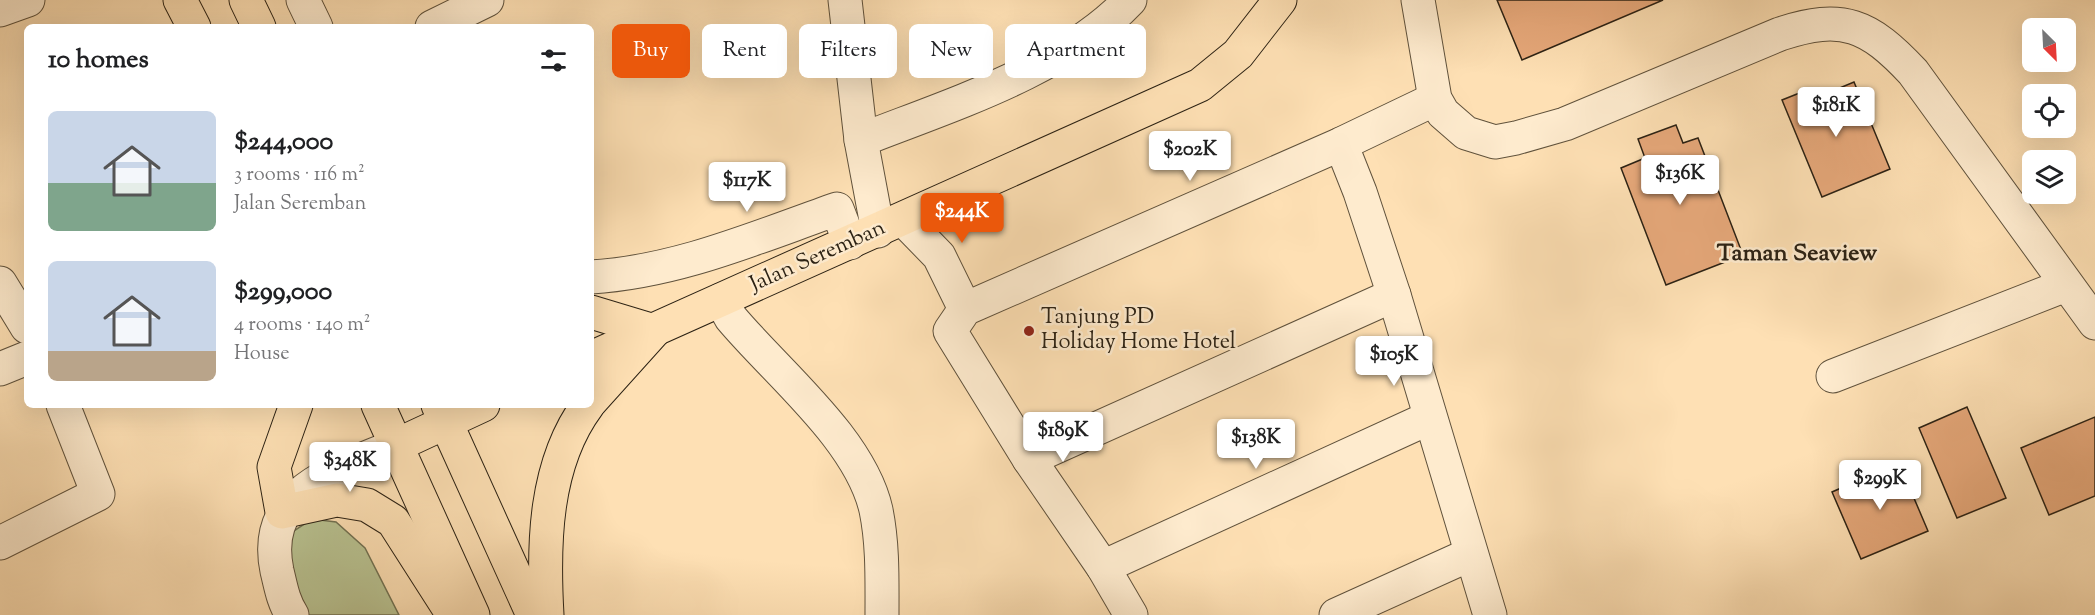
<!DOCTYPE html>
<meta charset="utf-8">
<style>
body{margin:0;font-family:"Sorts Mill Goudy",serif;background:#f2f2f2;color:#202124;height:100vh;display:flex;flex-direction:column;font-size:22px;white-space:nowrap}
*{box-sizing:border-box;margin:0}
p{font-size:20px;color:#757577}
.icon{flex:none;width:33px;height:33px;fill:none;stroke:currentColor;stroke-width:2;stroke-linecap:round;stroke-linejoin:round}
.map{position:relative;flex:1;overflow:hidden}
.sheet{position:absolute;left:24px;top:24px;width:570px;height:384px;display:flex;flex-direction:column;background:#fff;border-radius:9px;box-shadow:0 6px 24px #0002}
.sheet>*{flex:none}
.banner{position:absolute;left:612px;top:24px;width:570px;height:54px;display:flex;gap:12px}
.needle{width:39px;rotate:156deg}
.buttons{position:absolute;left:2022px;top:18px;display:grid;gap:12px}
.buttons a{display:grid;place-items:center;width:54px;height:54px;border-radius:9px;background:#fff;box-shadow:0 6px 24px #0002;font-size:30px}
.price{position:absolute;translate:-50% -51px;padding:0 14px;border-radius:6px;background:#fff;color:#222;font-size:20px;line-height:39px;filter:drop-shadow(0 2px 3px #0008)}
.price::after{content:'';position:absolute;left:50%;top:36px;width:18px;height:14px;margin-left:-9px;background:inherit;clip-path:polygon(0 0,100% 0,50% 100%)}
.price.on{background:#ea580c;color:#fff}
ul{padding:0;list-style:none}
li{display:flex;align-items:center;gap:18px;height:150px;padding:0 24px}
li span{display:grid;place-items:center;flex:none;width:168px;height:120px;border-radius:9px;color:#555}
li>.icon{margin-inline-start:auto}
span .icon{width:72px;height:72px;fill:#fffc;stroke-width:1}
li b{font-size:26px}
h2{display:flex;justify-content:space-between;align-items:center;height:72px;padding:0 24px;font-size:26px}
.pill{padding:0 21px;border-radius:9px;background:#fff;box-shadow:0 6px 24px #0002;font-size:21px;line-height:54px}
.pill.on{background:#ea580c;color:#fff}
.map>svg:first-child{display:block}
</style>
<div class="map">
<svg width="2095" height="615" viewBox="0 0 2095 615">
<rect width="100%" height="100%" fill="#fee0b4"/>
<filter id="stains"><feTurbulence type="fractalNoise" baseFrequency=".00333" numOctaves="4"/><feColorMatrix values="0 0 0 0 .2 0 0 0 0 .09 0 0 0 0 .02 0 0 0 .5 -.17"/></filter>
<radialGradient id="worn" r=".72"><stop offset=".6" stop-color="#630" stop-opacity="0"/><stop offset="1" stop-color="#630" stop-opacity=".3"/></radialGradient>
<polygon fill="#b9c392" stroke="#727253" stroke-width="1.5" points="312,519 336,522 365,548 399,615 306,615 289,582 286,536"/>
<g fill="#e6a87a" stroke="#2c2214" stroke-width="1.5">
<polygon points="1497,0 1663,0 1522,60"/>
<polygon points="1854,82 1890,169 1822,197 1782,100 1807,90 1811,100"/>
<polygon points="1676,125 1683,143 1698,138 1743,255 1666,285 1621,168 1645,158 1638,139"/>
<polygon points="1967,407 2006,498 1957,518 1919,428"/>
<polygon points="2095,417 2095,496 2049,515 2021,448"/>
<polygon points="1899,463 1928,531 1861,559 1832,492"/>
</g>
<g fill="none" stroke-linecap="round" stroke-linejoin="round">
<g stroke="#60523c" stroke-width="35">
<g id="minor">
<polyline points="303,0 316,27"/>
<polyline points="845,0 861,140 878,231"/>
<path d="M1418,0l17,99 8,14 23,20 29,9 21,-4 49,-14 215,-90c63,-21 89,-9 133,38l182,251"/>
<polyline points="0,10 28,0"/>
<polyline points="432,27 487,0"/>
<path d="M861,140c89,-35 203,-70 269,-140"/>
<polyline points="1341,144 1360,192 1394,295 1490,615"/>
<polyline points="903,219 939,256 965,309"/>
<path d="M591,277c86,-5 166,-40 246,-68l13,34"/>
<polyline points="0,283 27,327"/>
<path d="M721,300l10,18c46,55 129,121 145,192 7,34 6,70 6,105"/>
<polyline points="0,369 27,358"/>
<polyline points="1833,376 2066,285"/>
<polyline points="1029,459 1394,295"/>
<polyline points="0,543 98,494 63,405"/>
<polyline points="1103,567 1429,418"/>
<path d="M292,615c-9,-14 -11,-28 -15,-44 -17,-81 61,-100 120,-126"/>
<polyline points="1131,615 1103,567 1029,459 950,331 965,309 1341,144 1435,99"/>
<polyline points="1336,615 1471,554"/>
</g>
</g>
<g stroke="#2c2214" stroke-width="35">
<g id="major">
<polyline points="591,358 1200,85 1238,54 1280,0"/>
<polyline points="397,445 483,405"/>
</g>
</g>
<g stroke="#2c2214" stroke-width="35">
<g id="highway">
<polyline points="180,0 194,27"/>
<polyline points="246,0 259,27"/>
<polyline points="591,312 654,331 591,401"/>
<polyline points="296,405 274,467 282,512 337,500 367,505 393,521 448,607 459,615"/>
<polyline points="378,405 473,615"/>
<polyline points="438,405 533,615"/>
<path d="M547,615c-4,-70 -3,-151 41,-210"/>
</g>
</g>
<use href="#minor" stroke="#feebce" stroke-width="33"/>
<use href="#major" stroke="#fee0b4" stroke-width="33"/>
<use href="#highway" stroke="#fee0b4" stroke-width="33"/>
</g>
<circle fill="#8f2418" stroke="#feebce" stroke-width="2" cx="1029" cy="331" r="6"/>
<g text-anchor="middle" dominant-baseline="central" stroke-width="5" stroke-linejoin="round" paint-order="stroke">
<g font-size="22" fill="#2c2214" stroke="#feebce">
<text transform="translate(818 257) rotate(-24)">Jalan Seremban</text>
</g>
<g font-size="22" fill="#2c2214" stroke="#feebce" text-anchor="start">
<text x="1041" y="318">Tanjung PD<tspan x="1041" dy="25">Holiday Home Hotel</tspan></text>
</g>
<g font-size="24" font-weight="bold" fill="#2c2214" stroke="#feebce">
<text x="1797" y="254">Taman Seaview</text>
</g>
</g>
<rect width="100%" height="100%" filter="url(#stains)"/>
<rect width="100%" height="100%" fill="url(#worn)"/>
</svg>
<div class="buttons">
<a><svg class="needle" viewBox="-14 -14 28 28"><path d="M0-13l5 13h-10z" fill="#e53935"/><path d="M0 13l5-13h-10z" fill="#757577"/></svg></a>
<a><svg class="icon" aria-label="locate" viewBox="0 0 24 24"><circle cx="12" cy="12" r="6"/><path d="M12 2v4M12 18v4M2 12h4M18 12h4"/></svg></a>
<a><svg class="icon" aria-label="layers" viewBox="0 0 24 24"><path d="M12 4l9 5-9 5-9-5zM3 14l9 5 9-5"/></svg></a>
</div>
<b class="price" style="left:1836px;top:138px">$181K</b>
<b class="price" style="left:1190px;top:182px">$202K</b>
<b class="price" style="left:1680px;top:206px">$136K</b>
<b class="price" style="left:747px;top:213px">$117K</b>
<b class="price on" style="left:962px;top:244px">$244K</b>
<b class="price" style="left:1394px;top:387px">$105K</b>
<b class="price" style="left:1063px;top:463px">$189K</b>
<b class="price" style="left:1256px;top:470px">$138K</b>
<b class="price" style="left:350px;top:493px">$348K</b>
<b class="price" style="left:1880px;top:511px">$299K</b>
<div class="banner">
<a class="pill on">Buy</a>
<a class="pill">Rent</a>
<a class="pill">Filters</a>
<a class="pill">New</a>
<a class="pill">Apartment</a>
</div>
<section class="sheet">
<h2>10 homes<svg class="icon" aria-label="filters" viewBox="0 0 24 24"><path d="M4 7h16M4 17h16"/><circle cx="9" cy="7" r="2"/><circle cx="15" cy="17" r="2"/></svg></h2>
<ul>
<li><span style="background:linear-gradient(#c9d6e8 60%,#7fa58c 0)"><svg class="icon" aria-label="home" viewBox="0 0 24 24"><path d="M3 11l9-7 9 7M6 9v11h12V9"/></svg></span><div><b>$244,000</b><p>3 rooms · 116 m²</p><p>Jalan Seremban</p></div></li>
<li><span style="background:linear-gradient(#c9d6e8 75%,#b9a48a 0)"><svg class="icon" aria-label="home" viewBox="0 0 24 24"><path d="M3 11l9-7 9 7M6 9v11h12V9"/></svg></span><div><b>$299,000</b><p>4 rooms · 140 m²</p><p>House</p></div></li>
</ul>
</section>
</div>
